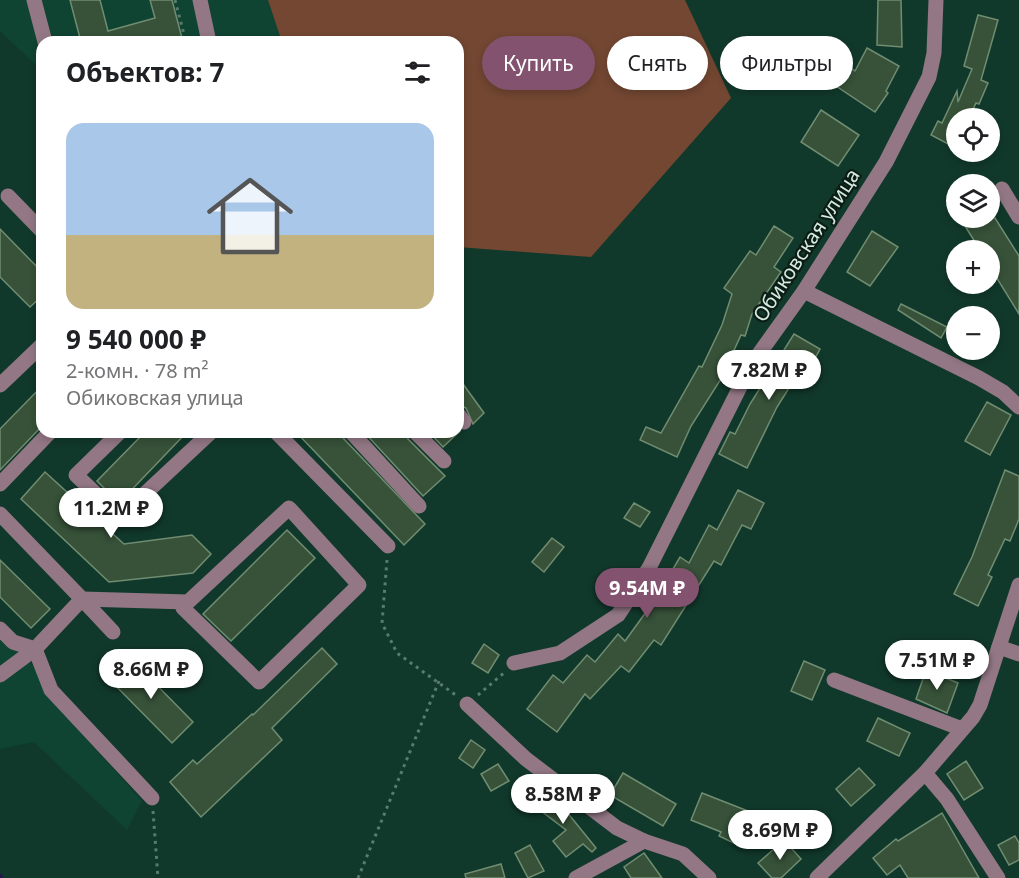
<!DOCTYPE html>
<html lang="ru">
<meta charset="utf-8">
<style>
body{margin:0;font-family:"Noto Sans",sans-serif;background:#f6f6f6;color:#202124;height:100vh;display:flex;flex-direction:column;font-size:22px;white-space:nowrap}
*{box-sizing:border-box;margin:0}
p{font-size:20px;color:#757577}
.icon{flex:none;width:33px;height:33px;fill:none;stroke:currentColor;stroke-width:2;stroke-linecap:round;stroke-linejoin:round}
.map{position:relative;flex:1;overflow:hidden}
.side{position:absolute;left:36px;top:36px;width:428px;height:402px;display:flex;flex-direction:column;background:#fff;border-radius:18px;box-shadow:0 3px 9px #0003}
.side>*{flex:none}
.banner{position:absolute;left:482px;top:36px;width:447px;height:54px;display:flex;gap:12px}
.controls{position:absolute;left:946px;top:108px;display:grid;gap:12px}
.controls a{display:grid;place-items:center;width:54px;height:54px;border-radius:50%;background:#fff;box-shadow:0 3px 9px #0003;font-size:30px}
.price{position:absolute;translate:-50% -51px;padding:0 14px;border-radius:21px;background:#fff;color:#222;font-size:20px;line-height:39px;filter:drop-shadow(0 2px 3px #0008)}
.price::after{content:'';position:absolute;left:50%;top:36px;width:18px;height:14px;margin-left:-9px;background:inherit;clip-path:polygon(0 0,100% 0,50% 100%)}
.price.selected{background:#82526f;color:#fff}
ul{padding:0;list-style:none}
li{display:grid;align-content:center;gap:12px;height:318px;padding:0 30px}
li+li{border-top:2px solid #e0e0e0}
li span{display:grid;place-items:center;height:186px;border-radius:18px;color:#555}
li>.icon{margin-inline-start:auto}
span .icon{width:108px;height:108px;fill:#fffc;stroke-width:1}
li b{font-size:26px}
h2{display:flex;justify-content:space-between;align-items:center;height:72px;padding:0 30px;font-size:26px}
.pill{padding:0 21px;border-radius:27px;background:#fff;box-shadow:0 3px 9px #0003;font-size:21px;line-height:54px}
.pill.selected{background:#82526f;color:#fff}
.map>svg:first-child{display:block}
</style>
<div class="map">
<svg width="1019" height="878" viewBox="0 0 1019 878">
<rect width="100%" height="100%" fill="#11392b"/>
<g fill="#0f4332">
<polygon points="0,0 268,0 282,42 42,42 42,71 0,31"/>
<polygon points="0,633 36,669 44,692 142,801 127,830 34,742 0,749"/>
</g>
<polygon fill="#734732" points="268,0 685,0 731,98 591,257 458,247 458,42 282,42"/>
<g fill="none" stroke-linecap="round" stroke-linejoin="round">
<polyline stroke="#20174a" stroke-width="4.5" points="0,876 1,878"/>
</g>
<g fill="#375239" stroke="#708d71" stroke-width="1.5">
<polygon points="70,0 100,0 108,31 155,18 150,0 172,0 183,42 81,42"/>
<polygon points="878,0 901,0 902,47 877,45"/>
<polygon points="978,15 998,20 981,80 988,83 979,104 976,103 969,118 957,118 957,136 952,146 931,135 938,121 942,123 957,91 958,102 972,69 964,66"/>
<polygon points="867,48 899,66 886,91 888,93 875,112 827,80 839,60 855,71"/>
<polygon points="821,110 859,135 838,166 801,142"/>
<polygon points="960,218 995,218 1019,256 1019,314 990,267 990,250 980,250"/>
<polygon points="774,226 793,238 774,267 781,272 752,314 745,336 741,335 721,379 691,426 677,457 640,440 646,427 661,433 699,366 702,367 722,325 732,294 724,288 750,251 756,255"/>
<polygon points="0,229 42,272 42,296 30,307 0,277"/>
<polygon points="872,231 898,247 870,286 847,272"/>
<polygon points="901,304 947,327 941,338 898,310"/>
<polygon points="794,334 820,349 807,373 801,369 777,407 747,468 719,454 730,432 735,434 750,404"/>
<polygon points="458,377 484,413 473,424 466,408 458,404"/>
<polygon points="42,386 42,426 0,470 0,429"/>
<polygon points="987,402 1011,415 990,455 965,441"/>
<polygon points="458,429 460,431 443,447 429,432 458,432"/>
<polygon points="145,432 187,432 119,503 97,481"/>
<polygon points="296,432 341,432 344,439 425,524 404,545"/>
<polygon points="364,432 406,432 408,439 445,476 423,496"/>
<polygon points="1005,470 1019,476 1019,519 1010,541 1005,539 988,575 992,577 978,606 954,594 972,557"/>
<polygon points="45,472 124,544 192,535 211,554 193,573 109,582 21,499"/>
<polygon points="738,490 764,503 751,529 742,525 721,565 714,561 661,645 654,640 629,672 621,666 590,699 585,694 557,732 527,709 553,675 563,683 587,655 595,662 618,634 625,641 654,601 680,557 689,563 709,525 717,530"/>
<polygon points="634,503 650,512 640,527 624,518"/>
<polygon points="287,530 315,558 231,641 203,614"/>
<polygon points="552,538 564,547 544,572 532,562"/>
<polygon points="0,560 50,609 31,628 0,597"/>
<polygon points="484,644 499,655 488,673 472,663"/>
<polygon points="322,648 337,664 272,728 282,740 201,817 170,782 193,760 197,764 252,714 253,715"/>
<polygon points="130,658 193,722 172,743 109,679"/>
<polygon points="804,661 825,670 812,700 791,691"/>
<polygon points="926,670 958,683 947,713 916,699"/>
<polygon points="878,718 910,733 899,756 867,741"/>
<polygon points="471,740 485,750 473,768 459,758"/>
<polygon points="966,761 983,788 964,800 947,774"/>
<polygon points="498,764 509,781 491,791 481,774"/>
<polygon points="859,768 875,785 851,806 836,789"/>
<polygon points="623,773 676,804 663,826 610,795"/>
<polygon points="543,790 567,809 566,811 596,848 592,852 583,844 566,857 553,841 566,830 532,804"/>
<polygon points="702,793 758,815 742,847 719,836 721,832 691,820"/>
<polygon points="942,813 979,878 908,878 900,865 887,875 873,858 896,839 898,841"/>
<polygon points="1015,836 1019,843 1019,860 1009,865 998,845"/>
<polygon points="784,840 801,859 781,878 772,878 758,863"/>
<polygon points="530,845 544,871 528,878 515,853"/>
<polygon points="644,853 662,878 631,878 624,867"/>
<polygon points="501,864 505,878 466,878 465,874"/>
</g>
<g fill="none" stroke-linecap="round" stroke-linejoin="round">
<g stroke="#597b6e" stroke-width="3" stroke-dasharray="3 4.5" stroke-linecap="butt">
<polyline points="175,0 186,42"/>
<polyline points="387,560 382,623 397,653 457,696"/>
<polyline points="478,695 505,672"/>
<polyline points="153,811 158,878"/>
<polyline points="358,878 439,681"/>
</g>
<g stroke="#937785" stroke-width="15">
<polyline points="34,0 45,42"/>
<polyline points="200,0 209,42"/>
<polyline points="1002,189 1019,217"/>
<polyline points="8,196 42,231"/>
<polyline points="804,291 979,378 1003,392 1019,407"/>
<polyline points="0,385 42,345"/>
<polyline points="458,414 464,422"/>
<polyline points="120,432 76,475 120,517 211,432"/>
<polyline points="276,432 388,546"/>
<polyline points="351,432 419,506"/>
<polyline points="415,432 444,461"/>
<polyline points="0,484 50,432"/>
<polyline points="0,514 82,599 35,649 0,675"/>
<polyline points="82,599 188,602 289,508 359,585 259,682 183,608 188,602"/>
<polyline points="82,599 113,632"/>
<polyline points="0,629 13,642 35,649"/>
<polyline points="999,647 1019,654"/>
<polyline points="35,649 51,690 152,798"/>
<polyline points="514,663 560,653 618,615 649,568 751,365 804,291 886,162 929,77 934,53 936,0"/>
<polyline points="834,680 962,729"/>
<polyline points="467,704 526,759 617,828 644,841 683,854 709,878"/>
<polyline points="925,773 947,799 998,878"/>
<polyline points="576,878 644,841"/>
<polyline points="817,878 925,773 973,717 980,705 1019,585"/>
</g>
</g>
<g text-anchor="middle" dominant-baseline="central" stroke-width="4.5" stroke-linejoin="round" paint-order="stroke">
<g font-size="20" fill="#d5ebe1" stroke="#0c1d16">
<text transform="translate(806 245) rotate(-57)">Обиковская улица</text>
</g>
</g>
</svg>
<div class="controls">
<a><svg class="icon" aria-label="locate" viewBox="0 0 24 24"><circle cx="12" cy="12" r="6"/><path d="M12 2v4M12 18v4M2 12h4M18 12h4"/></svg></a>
<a><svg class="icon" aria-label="layers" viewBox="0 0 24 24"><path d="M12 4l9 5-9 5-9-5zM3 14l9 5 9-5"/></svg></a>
<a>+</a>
<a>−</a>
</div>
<b class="price" style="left:769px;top:401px">7.82M ₽</b>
<b class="price" style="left:111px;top:539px">11.2M ₽</b>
<b class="price selected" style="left:647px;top:619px">9.54M ₽</b>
<b class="price" style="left:937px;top:691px">7.51M ₽</b>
<b class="price" style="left:151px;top:700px">8.66M ₽</b>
<b class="price" style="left:563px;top:825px">8.58M ₽</b>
<b class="price" style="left:780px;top:861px">8.69M ₽</b>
<div class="banner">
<a class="pill selected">Купить</a>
<a class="pill">Снять</a>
<a class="pill">Фильтры</a>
</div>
<section class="side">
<h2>Объектов: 7<svg class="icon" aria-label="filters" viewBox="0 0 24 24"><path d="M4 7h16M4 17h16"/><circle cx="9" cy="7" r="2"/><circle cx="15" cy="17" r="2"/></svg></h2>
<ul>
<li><span style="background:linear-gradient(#a9c7e8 60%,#c2b280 0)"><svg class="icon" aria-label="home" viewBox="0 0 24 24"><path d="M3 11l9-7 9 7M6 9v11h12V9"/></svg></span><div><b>9 540 000 ₽</b><p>2-комн. · 78 m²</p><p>Обиковская улица</p></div></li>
</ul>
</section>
</div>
